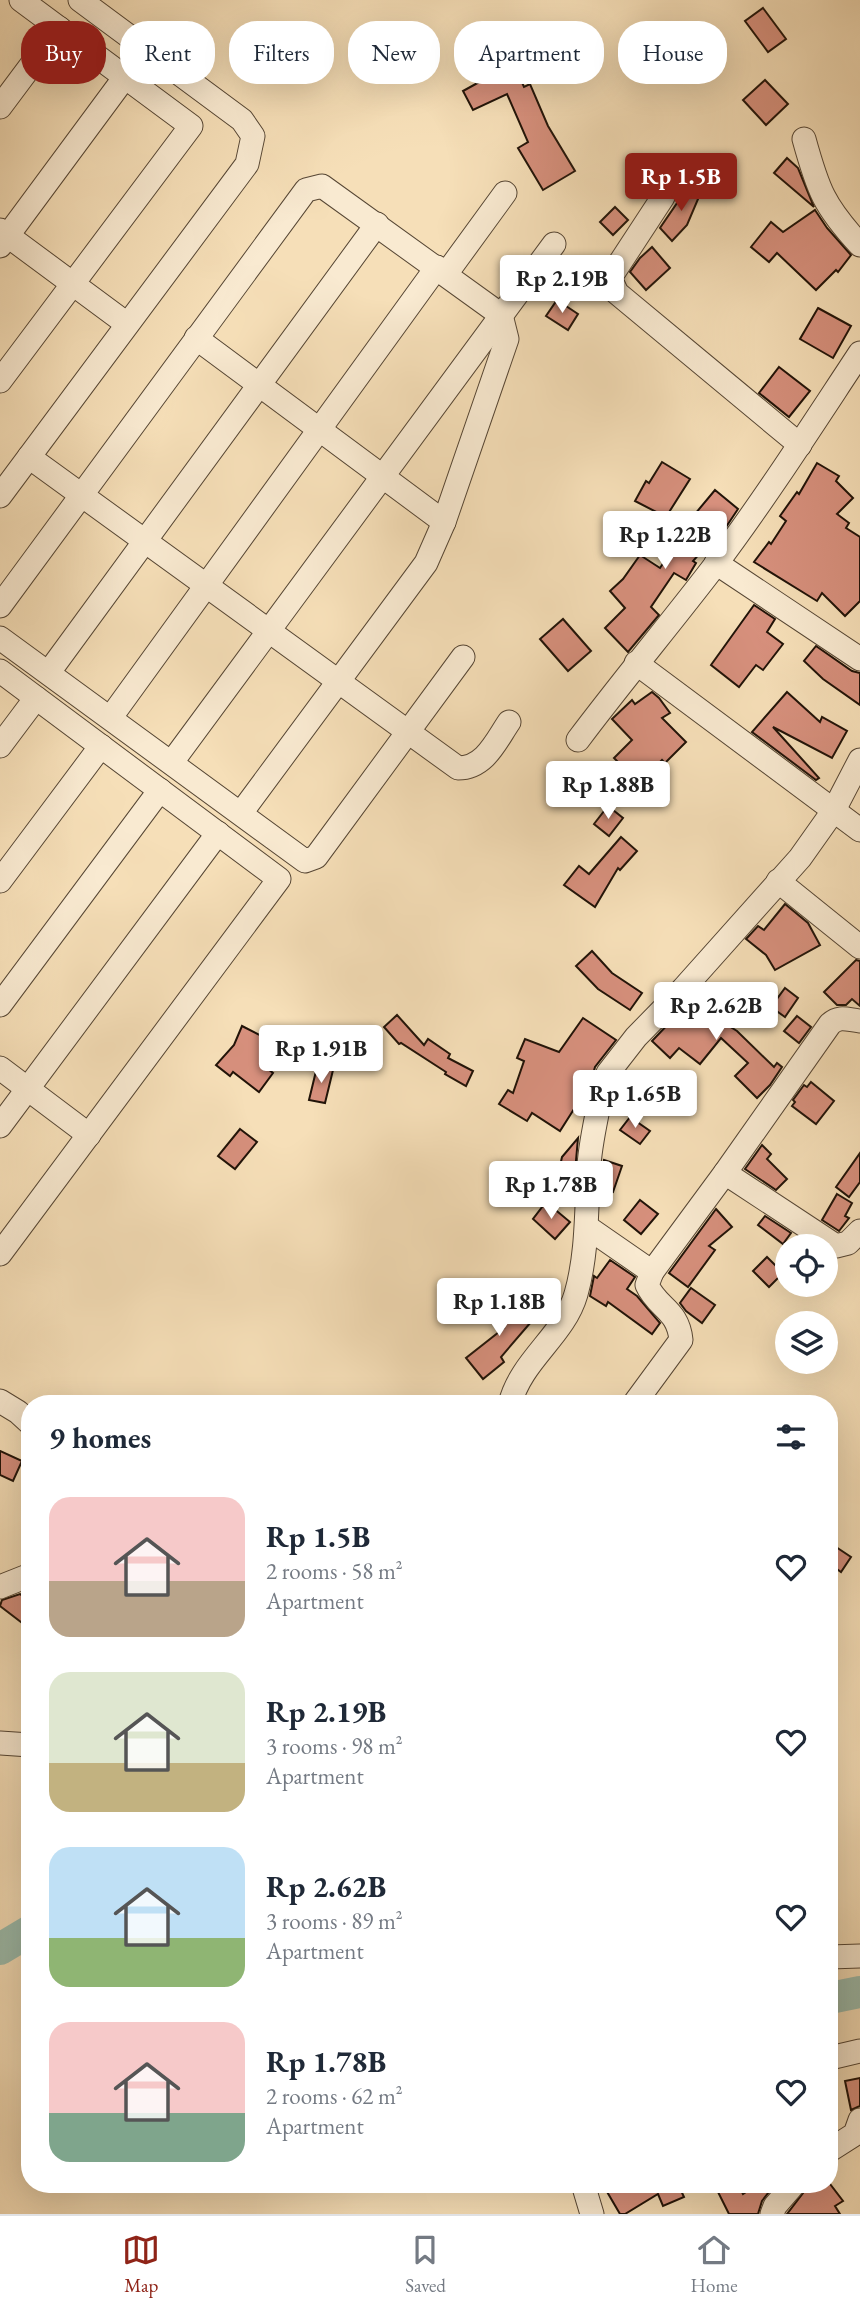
<!DOCTYPE html>
<meta charset="utf-8">
<style>
body{margin:0;font-family:"EB Garamond",serif;background:#f2f2f3;color:#1f2937;height:100vh;display:flex;flex-direction:column;font-size:26px;white-space:nowrap}
*{box-sizing:border-box;margin:0}
p{font-size:23px;color:#747a83}
.icon{flex:none;width:38px;height:38px;fill:none;stroke:currentColor;stroke-width:2;stroke-linecap:round;stroke-linejoin:round}
.map{position:relative;flex:1;overflow:hidden}
.sheet{position:absolute;left:21px;top:1395px;width:817px;height:798px;display:flex;flex-direction:column;background:#fff;border-radius:28px;box-shadow:0 7px 28px #0002}
.sheet>*{flex:none}
.banner{position:absolute;left:21px;top:21px;width:819px;height:63px;display:flex;gap:14px}
.fabs{position:absolute;left:775px;top:1234px;display:grid;gap:14px}
.fabs a{display:grid;place-items:center;width:63px;height:63px;border-radius:50%;background:#fff;box-shadow:0 7px 28px #0002;font-size:35px}
.price{position:absolute;translate:-50% -60px;padding:0 16px;border-radius:7px;background:#fff;color:#222;font-size:23px;line-height:46px;filter:drop-shadow(0 2px 4px #0008)}
.price::after{content:'';position:absolute;left:50%;top:42px;width:21px;height:16px;margin-left:-10px;background:inherit;clip-path:polygon(0 0,100% 0,50% 100%)}
.price.selected{background:#8f2418;color:#fff}
ul{padding:0;list-style:none}
li{display:flex;align-items:center;gap:21px;height:175px;padding:0 28px}
li span{display:grid;place-items:center;flex:none;width:196px;height:140px;border-radius:21px;color:#555}
li>.icon{margin-inline-start:auto}
span .icon{width:84px;height:84px;fill:#fffc;stroke-width:1}
li b{font-size:30px}
h2{display:flex;justify-content:space-between;align-items:center;height:84px;padding:0 28px;font-size:30px}
.tag{padding:0 24px;border-radius:28px;background:#fff;box-shadow:0 7px 28px #0002;font-size:24px;line-height:63px}
.tag.selected{background:#8f2418;color:#fff}
.dock{display:flex;justify-content:space-around;align-items:center;height:98px;border-top:2px solid #e0e1e3;background:#fff;font-size:19px;color:#747a83}
.dock a{display:grid;justify-items:center;gap:4px}
.dock .selected{color:#8f2418}
.map>svg:first-child{display:block}
</style>
<div class="map">
<svg width="860" height="2214" viewBox="0 0 860 2214">
<rect width="100%" height="100%" fill="#f6dfb8"/>
<filter id="stains"><feTurbulence type="fractalNoise" baseFrequency=".00286" numOctaves="4"/><feColorMatrix values="0 0 0 0 .2 0 0 0 0 .09 0 0 0 0 .02 0 0 0 .5 -.17"/></filter>
<radialGradient id="worn" r=".72"><stop offset=".6" stop-color="#630" stop-opacity="0"/><stop offset="1" stop-color="#630" stop-opacity=".3"/></radialGradient>
<g fill="none" stroke-linecap="round" stroke-linejoin="round">
<g stroke="#9dbdad" stroke-width="32">
<polyline points="0,1949 30,1931"/>
<polyline points="830,1998 860,1992"/>
</g>
</g>
<g fill="#d7907d" stroke="#211308" stroke-width="2">
<polygon points="763,8 786,39 768,52 745,21"/>
<polygon points="474,52 502,76 516,69 524,87 530,84 548,126 575,171 543,190 518,148 528,142 507,94 473,110 463,91 483,80 464,64"/>
<polygon points="765,80 788,104 766,125 743,100"/>
<polygon points="787,158 798,168 814,207 774,173"/>
<polygon points="684,185 701,192 687,225 672,241 660,228 677,203"/>
<polygon points="615,207 628,220 613,235 600,222"/>
<polygon points="815,210 827,228 851,255 838,272 836,270 816,290 777,253 769,262 751,247 771,222 783,232"/>
<polygon points="652,247 670,268 646,290 630,272 640,258"/>
<polygon points="557,300 578,314 568,330 546,316"/>
<polygon points="818,308 851,326 833,358 800,339"/>
<polygon points="779,367 810,391 789,417 759,393"/>
<polygon points="662,462 690,479 666,517 635,501 646,481 649,483"/>
<polygon points="817,463 839,476 836,481 853,498 837,514 849,523 846,528 860,537 860,601 845,616 822,593 817,601 754,562 769,542 771,544 786,521 780,516 797,492 799,494"/>
<polygon points="715,490 738,509 724,530 722,528 693,561 696,563 686,580 674,573 651,607 659,615 628,652 605,628 625,608 610,591 623,579 640,555 660,568 687,528 685,526"/>
<polygon points="754,605 775,619 767,632 783,644 763,670 756,665 739,687 711,665"/>
<polygon points="563,619 591,651 568,671 540,639"/>
<polygon points="816,646 852,671 860,673 860,705 823,679 804,661"/>
<polygon points="652,692 659,698 670,713 662,718 686,742 665,763 662,760 639,783 614,758 632,740 612,719 632,700 635,704"/>
<polygon points="787,692 820,722 822,717 847,731 832,758 773,727 819,778 816,780 752,732"/>
<polygon points="608,806 623,818 609,836 594,824"/>
<polygon points="621,837 637,851 620,870 618,868 595,907 564,885 579,866 589,874"/>
<polygon points="785,904 808,923 820,945 775,970 766,955 746,939 758,926 764,930"/>
<polygon points="592,951 612,973 642,993 630,1010 598,989 576,966"/>
<polygon points="856,960 860,961 860,1006 852,999 846,1005 837,1005 824,992"/>
<polygon points="785,988 798,998 785,1017 771,1007"/>
<polygon points="712,990 732,1011 721,1021 737,1031 774,1067 777,1063 782,1067 770,1085 757,1098 735,1076 748,1063 721,1038 700,1064 679,1048 670,1058 652,1041 674,1018 678,1022"/>
<polygon points="397,1015 424,1045 428,1039 450,1054 448,1058 473,1071 466,1086 445,1074 446,1072 401,1043 399,1044 384,1027"/>
<polygon points="797,1016 811,1027 799,1043 784,1031"/>
<polygon points="583,1018 616,1040 595,1067 586,1099 581,1098 560,1131 532,1113 527,1121 499,1104 508,1090 513,1093 524,1061 517,1058 525,1039 559,1052"/>
<polygon points="242,1026 275,1043 263,1065 273,1073 259,1092 233,1072 230,1076 216,1065 234,1045"/>
<polygon points="317,1067 333,1070 325,1103 309,1100"/>
<polygon points="811,1082 834,1101 816,1124 792,1106 795,1102 793,1100 804,1085 807,1087"/>
<polygon points="630,1117 650,1131 640,1144 620,1130"/>
<polygon points="240,1129 257,1142 235,1169 218,1156"/>
<polygon points="578,1138 574,1183 557,1180 562,1157"/>
<polygon points="762,1145 771,1154 767,1159 787,1179 776,1190 745,1169"/>
<polygon points="860,1153 860,1182 849,1197 836,1187"/>
<polygon points="604,1160 622,1166 613,1192 602,1188"/>
<polygon points="837,1194 852,1203 845,1216 849,1218 839,1231 822,1220"/>
<polygon points="640,1200 658,1214 641,1234 624,1220"/>
<polygon points="546,1202 570,1222 555,1239 533,1219"/>
<polygon points="716,1209 732,1227 709,1246 715,1250 688,1287 669,1273"/>
<polygon points="765,1216 791,1233 783,1244 758,1225"/>
<polygon points="767,1257 783,1273 769,1287 753,1271"/>
<polygon points="610,1260 635,1277 627,1289 637,1296 660,1323 652,1334 608,1302 606,1306 590,1296 594,1276 597,1278"/>
<polygon points="691,1288 715,1305 702,1323 686,1311 680,1303"/>
<polygon points="503,1297 531,1322 501,1357 504,1362 483,1379 466,1358 504,1328 488,1314"/>
<polygon points="0,1451 22,1461 13,1481 0,1475"/>
<polygon points="830,1543 851,1557 841,1572 830,1564"/>
<polygon points="20,1594 30,1602 30,1629 0,1606 2,1600"/>
<polygon points="860,2078 860,2106 851,2110 845,2081"/>
<polygon points="616,2184 678,2184 684,2197 663,2206 658,2194 625,2214 620,2214 606,2190"/>
<polygon points="735,2184 738,2184 743,2194 758,2184 775,2184 762,2201 758,2214 729,2214 718,2192"/>
<polygon points="810,2184 830,2184 843,2201 835,2206 840,2214 787,2214"/>
</g>
<g fill="none" stroke-linecap="round" stroke-linejoin="round">
<g stroke="#564634" stroke-width="25">
<g id="minor">
<polyline points="0,107 59,28"/>
<path d="M804,139c14,51 20,67 56,106"/>
<polyline points="663,197 610,278 617,293 800,445"/>
<polyline points="0,230 127,324"/>
<polyline points="0,246 125,77"/>
<polyline points="446,274 505,193"/>
<polyline points="196,338 444,522"/>
<polyline points="0,381 191,126 21,0"/>
<path d="M29,457l429,311c27,0 38,-27 51,-46"/>
<polyline points="0,496 247,164 253,136 242,120 80,0"/>
<polyline points="716,563 860,659"/>
<polyline points="0,606 306,190 322,186 501,315 507,339 444,522 426,563 241,813"/>
<polyline points="0,638 305,861 316,857 463,657"/>
<polyline points="636,663 860,830"/>
<polyline points="0,671 279,879 0,1254"/>
<polyline points="49,672 377,224"/>
<polyline points="111,717 437,267"/>
<path d="M578,740c45,-60 93,-117 138,-176 51,-68 97,-140 144,-211"/>
<polyline points="0,746 36,698"/>
<polyline points="172,762 554,244"/>
<polyline points="0,881 101,746"/>
<polyline points="778,881 860,947"/>
<polyline points="0,1005 160,790"/>
<polyline points="0,1068 89,1135"/>
<polyline points="0,1126 218,833"/>
<polyline points="725,1173 836,1246 848,1243 860,1231"/>
<path d="M587,1227l65,45 73,-99 105,-149c10,-9 18,-4 30,-3"/>
<polyline points="0,1401 18,1412 30,1423"/>
<path d="M510,1404c11,-44 54,-68 66,-110 12,-42 10,-87 13,-129 2,-27 9,-54 14,-80l5,-12 28,-36 47,-48 117,-131 34,-48 26,-50"/>
<path d="M634,1404l47,-64c-3,-31 -24,-32 -34,-55l5,-13"/>
<polyline points="0,1587 30,1575"/>
<polyline points="0,1743 30,1745"/>
<polyline points="830,1957 860,1956"/>
<polyline points="830,2058 860,2051"/>
<polyline points="830,2150 855,2134 860,2120"/>
<polyline points="583,2184 592,2214"/>
<polyline points="772,2214 775,2206 794,2184"/>
</g>
</g>
<use href="#minor" stroke="#f9ead1" stroke-width="23"/>
</g>
<rect width="100%" height="100%" filter="url(#stains)"/>
<rect width="100%" height="100%" fill="url(#worn)"/>
</svg>
<div class="fabs">
<a><svg class="icon" aria-label="locate" viewBox="0 0 24 24"><circle cx="12" cy="12" r="6"/><path d="M12 2v4M12 18v4M2 12h4M18 12h4"/></svg></a>
<a><svg class="icon" aria-label="layers" viewBox="0 0 24 24"><path d="M12 4l9 5-9 5-9-5zM3 14l9 5 9-5"/></svg></a>
</div>
<b class="price selected" style="left:681px;top:213px">Rp 1.5B</b>
<b class="price" style="left:562px;top:315px">Rp 2.19B</b>
<b class="price" style="left:665px;top:571px">Rp 1.22B</b>
<b class="price" style="left:608px;top:821px">Rp 1.88B</b>
<b class="price" style="left:716px;top:1042px">Rp 2.62B</b>
<b class="price" style="left:321px;top:1085px">Rp 1.91B</b>
<b class="price" style="left:635px;top:1130px">Rp 1.65B</b>
<b class="price" style="left:551px;top:1221px">Rp 1.78B</b>
<b class="price" style="left:499px;top:1338px">Rp 1.18B</b>
<div class="banner">
<a class="tag selected">Buy</a>
<a class="tag">Rent</a>
<a class="tag">Filters</a>
<a class="tag">New</a>
<a class="tag">Apartment</a>
<a class="tag">House</a>
</div>
<section class="sheet">
<h2>9 homes<svg class="icon" aria-label="filters" viewBox="0 0 24 24"><path d="M4 7h16M4 17h16"/><circle cx="9" cy="7" r="2"/><circle cx="15" cy="17" r="2"/></svg></h2>
<ul>
<li><span style="background:linear-gradient(#f6c9c9 60%,#b9a48a 0)"><svg class="icon" aria-label="home" viewBox="0 0 24 24"><path d="M3 11l9-7 9 7M6 9v11h12V9"/></svg></span><div><b>Rp 1.5B</b><p>2 rooms · 58 m²</p><p>Apartment</p></div><svg class="icon" aria-label="heart" viewBox="0 0 24 24"><path d="M12 20l-8-8c-3-5 5-10 8-4 3-6 11-1 8 4z"/></svg></li>
<li><span style="background:linear-gradient(#dfe7d0 65%,#c2b280 0)"><svg class="icon" aria-label="home" viewBox="0 0 24 24"><path d="M3 11l9-7 9 7M6 9v11h12V9"/></svg></span><div><b>Rp 2.19B</b><p>3 rooms · 98 m²</p><p>Apartment</p></div><svg class="icon" aria-label="heart" viewBox="0 0 24 24"><path d="M12 20l-8-8c-3-5 5-10 8-4 3-6 11-1 8 4z"/></svg></li>
<li><span style="background:linear-gradient(#bfe0f5 65%,#8fb573 0)"><svg class="icon" aria-label="home" viewBox="0 0 24 24"><path d="M3 11l9-7 9 7M6 9v11h12V9"/></svg></span><div><b>Rp 2.62B</b><p>3 rooms · 89 m²</p><p>Apartment</p></div><svg class="icon" aria-label="heart" viewBox="0 0 24 24"><path d="M12 20l-8-8c-3-5 5-10 8-4 3-6 11-1 8 4z"/></svg></li>
<li><span style="background:linear-gradient(#f6c9c9 65%,#7fa58c 0)"><svg class="icon" aria-label="home" viewBox="0 0 24 24"><path d="M3 11l9-7 9 7M6 9v11h12V9"/></svg></span><div><b>Rp 1.78B</b><p>2 rooms · 62 m²</p><p>Apartment</p></div><svg class="icon" aria-label="heart" viewBox="0 0 24 24"><path d="M12 20l-8-8c-3-5 5-10 8-4 3-6 11-1 8 4z"/></svg></li>
</ul>
</section>
</div>
<nav class="dock">
<a class="selected"><svg class="icon" aria-label="map" viewBox="0 0 24 24"><path d="M3 6l6-2 6 2 6-2v14l-6 2-6-2-6 2zM9 4v14M15 6v14"/></svg>Map</a>
<a><svg class="icon" aria-label="saved" viewBox="0 0 24 24"><path d="M7 4h10v16l-5-4-5 4z"/></svg>Saved</a>
<a><svg class="icon" aria-label="home" viewBox="0 0 24 24"><path d="M3 11l9-7 9 7M6 9v11h12V9"/></svg>Home</a>
</nav>
